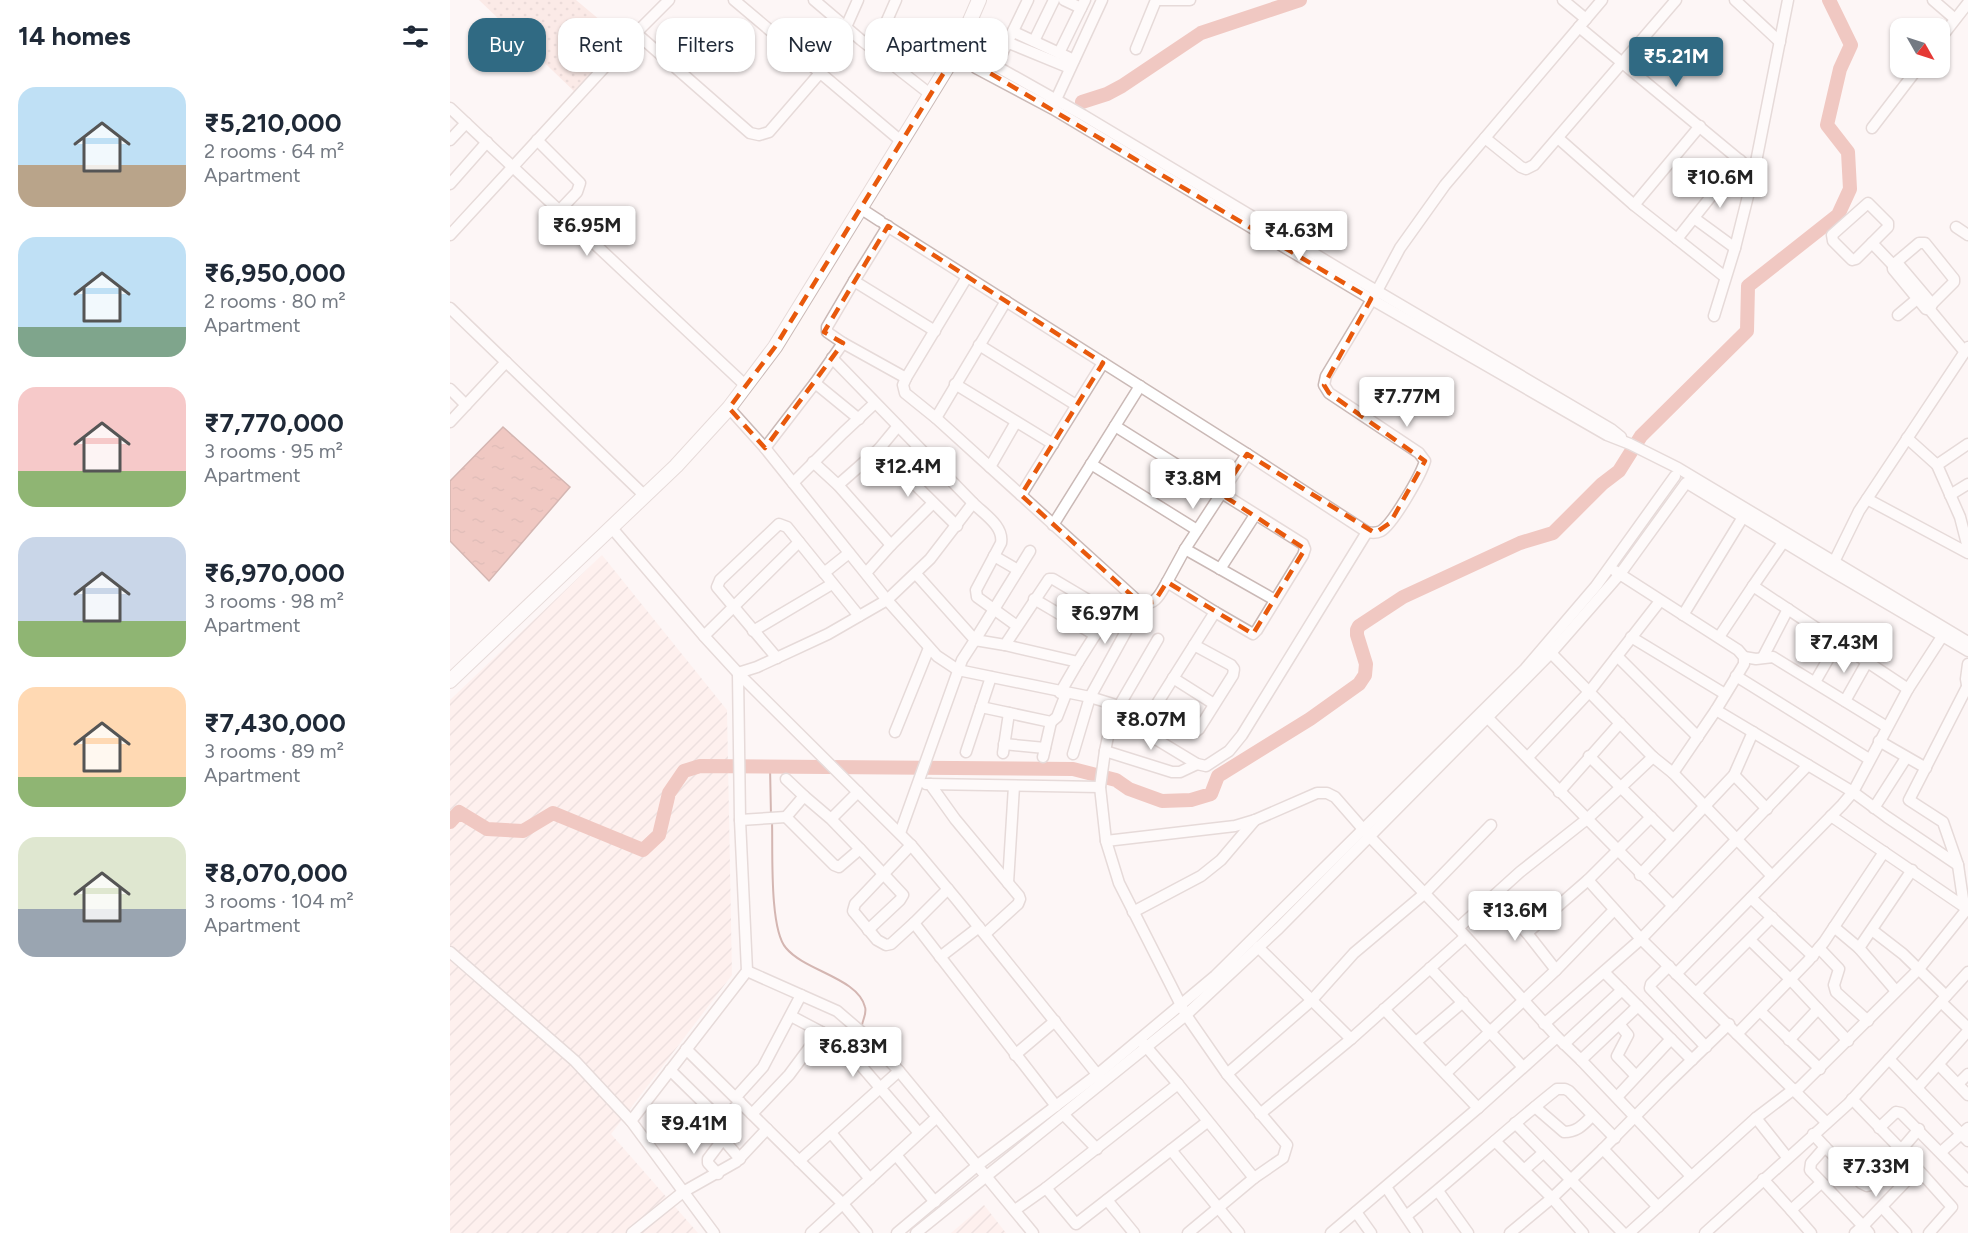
<!DOCTYPE html>
<meta charset="utf-8">
<style>
body{margin:0;font-family:Figtree,sans-serif;background:#f2f2f3;color:#1f2937;height:100vh;display:flex;flex-direction:column;font-size:22px;white-space:nowrap}
*{box-sizing:border-box;margin:0}
p{font-size:20px;color:#747a83}
.icon{flex:none;width:33px;height:33px;fill:none;stroke:currentColor;stroke-width:2;stroke-linecap:round;stroke-linejoin:round}
.map{position:relative;flex:1;overflow:hidden}
.sheet{display:flex;flex-direction:column;background:#fff;width:450px}
.sheet>*{flex:none}
.banner{position:absolute;left:18px;top:18px;width:570px;height:54px;display:flex;gap:12px}
.needle{width:39px;rotate:129deg}
.tools{position:absolute;left:1440px;top:18px;display:grid;gap:12px}
.tools a{display:grid;place-items:center;width:60px;height:60px;border-radius:12px;background:#fff;box-shadow:0 2px 4px #0004;font-size:30px}
.price{position:absolute;translate:-50% -51px;padding:0 14px;border-radius:6px;background:#fff;color:#222;font-size:20px;line-height:39px;filter:drop-shadow(0 2px 3px #0008)}
.price::after{content:'';position:absolute;left:50%;top:36px;width:18px;height:14px;margin-left:-9px;background:inherit;clip-path:polygon(0 0,100% 0,50% 100%)}
.price.active{background:#306a83;color:#fff}
ul{padding:0;list-style:none}
li{display:flex;align-items:center;gap:18px;height:150px;padding:0 18px}
li span{display:grid;place-items:center;flex:none;width:168px;height:120px;border-radius:18px;color:#555}
li>.icon{margin-inline-start:auto}
span .icon{width:72px;height:72px;fill:#fffc;stroke-width:1}
li b{font-size:26px}
h2{display:flex;justify-content:space-between;align-items:center;height:72px;padding:0 18px;font-size:26px}
.tag{padding:0 21px;border-radius:18px;background:#fff;box-shadow:0 2px 4px #0004;font-size:21px;line-height:54px}
.tag.active{background:#306a83;color:#fff}
main{display:flex;flex:1;min-height:0}
.map>svg:first-child{display:block}
</style>
<main>
<section class="sheet">
<h2>14 homes<svg class="icon" aria-label="filters" viewBox="0 0 24 24"><path d="M4 7h16M4 17h16"/><circle cx="9" cy="7" r="2"/><circle cx="15" cy="17" r="2"/></svg></h2>
<ul>
<li><span style="background:linear-gradient(#bfe0f5 65%,#b9a48a 0)"><svg class="icon" aria-label="home" viewBox="0 0 24 24"><path d="M3 11l9-7 9 7M6 9v11h12V9"/></svg></span><div><b>₹5,210,000</b><p>2 rooms · 64 m²</p><p>Apartment</p></div></li>
<li><span style="background:linear-gradient(#bfe0f5 75%,#7fa58c 0)"><svg class="icon" aria-label="home" viewBox="0 0 24 24"><path d="M3 11l9-7 9 7M6 9v11h12V9"/></svg></span><div><b>₹6,950,000</b><p>2 rooms · 80 m²</p><p>Apartment</p></div></li>
<li><span style="background:linear-gradient(#f6c9c9 70%,#8fb573 0)"><svg class="icon" aria-label="home" viewBox="0 0 24 24"><path d="M3 11l9-7 9 7M6 9v11h12V9"/></svg></span><div><b>₹7,770,000</b><p>3 rooms · 95 m²</p><p>Apartment</p></div></li>
<li><span style="background:linear-gradient(#c9d6e8 70%,#8fb573 0)"><svg class="icon" aria-label="home" viewBox="0 0 24 24"><path d="M3 11l9-7 9 7M6 9v11h12V9"/></svg></span><div><b>₹6,970,000</b><p>3 rooms · 98 m²</p><p>Apartment</p></div></li>
<li><span style="background:linear-gradient(#ffd9b3 75%,#8fb573 0)"><svg class="icon" aria-label="home" viewBox="0 0 24 24"><path d="M3 11l9-7 9 7M6 9v11h12V9"/></svg></span><div><b>₹7,430,000</b><p>3 rooms · 89 m²</p><p>Apartment</p></div></li>
<li><span style="background:linear-gradient(#dfe7d0 60%,#9aa5b1 0)"><svg class="icon" aria-label="home" viewBox="0 0 24 24"><path d="M3 11l9-7 9 7M6 9v11h12V9"/></svg></span><div><b>₹8,070,000</b><p>3 rooms · 104 m²</p><p>Apartment</p></div></li>
</ul>
</section>
<div class="map">
<svg width="1518" height="1233" viewBox="0 0 1518 1233">
<defs>
<pattern id="industrial-furrows" width="10" height="10" patternUnits="userSpaceOnUse" patternTransform="scale(1.5)"><rect width="10" height="10" fill="#fee9e5"/><path d="M-1 1l2-2M0 10L10 0M9 11l2-2" fill="none" stroke="#d9c6c3"/></pattern>
<pattern id="grass-dots" width="8" height="8" patternUnits="userSpaceOnUse" patternTransform="scale(1.5)"><rect width="8" height="8" fill="#f9dbd5"/><path d="M2 2h.1M6 6h.1" fill="none" stroke="#d4bbb6" stroke-width="1.8" stroke-linecap="round"/></pattern>
<pattern id="water-ripples" width="26" height="14" patternUnits="userSpaceOnUse" patternTransform="scale(1.5)"><rect width="26" height="14" fill="#e19083"/><path d="M2 4q2-2 4 0t4 0M15 11q2-2 4 0t4 0" fill="none" stroke="#c07b70"/></pattern>
</defs>
<rect width="100%" height="100%" fill="#fdf6f5"/>
<g fill="url(#industrial-furrows)">
<polygon points="152,555 277,710 282,975 161,1134 248,1233 0,1233 0,700"/>
<polygon points="534,1205 556,1233 501,1233"/>
</g>
<polygon fill="url(#grass-dots)" points="29,0 126,0 175,41 127,94"/>
<polygon fill="url(#water-ripples)" stroke="#a2685f" stroke-width="1.5" points="53,427 120,487 39,581 0,541 0,481"/>
<g fill="none" stroke-linecap="round" stroke-linejoin="round">
<g stroke="#a2685f" stroke-width="2">
<polyline points="320,766 321,816"/>
<path d="M322,821c1,27 -3,108 14,127 19,23 72,30 79,59 2,6 -2,12 -3,18"/>
</g>
<g stroke="#e19083" stroke-width="14">
<polyline points="632,102 657,94 672,86 751,33 850,0"/>
<polyline points="0,822 9,812 37,829 73,831 103,813 193,850 209,835 219,793 234,771 250,766 623,769 666,780 679,789 712,801 741,800 761,794 768,776 860,719 909,684 915,675 916,664 907,635 907,630 909,626 953,597 1070,543 1103,533 1152,484 1169,471 1191,436 1297,331 1298,286 1388,215 1400,189 1398,152 1377,125 1390,69 1401,45 1379,0"/>
</g>
<g stroke="#cab9b6" stroke-width="13">
<g id="minor">
<polyline points="284,0 451,141"/>
<polyline points="364,0 411,40 480,94"/>
<polyline points="614,0 631,8"/>
<polyline points="706,0 740,0"/>
<polyline points="1113,0 1136,19"/>
<polyline points="1285,0 1330,42"/>
<polyline points="1483,0 1505,19"/>
<polyline points="396,27 408,0"/>
<polyline points="1129,27 1304,172"/>
<polyline points="564,32 624,60"/>
<polyline points="186,33 300,133 309,135 319,132 370,73"/>
<polyline points="1490,39 1518,3"/>
<polyline points="584,41 604,0"/>
<polyline points="559,43 620,68"/>
<polyline points="686,49 706,0"/>
<polyline points="424,50 446,0"/>
<polyline points="506,53 522,62 526,68 603,109 921,299 1157,435 1180,444 1228,468 1518,642"/>
<polyline points="609,53 635,0"/>
<polyline points="522,62 530,61 546,66 633,115 893,271 1161,429 1171,437"/>
<polyline points="546,66 578,0"/>
<polyline points="603,106 652,0"/>
<polyline points="0,108 295,385"/>
<polyline points="1422,128 1468,68"/>
<polyline points="1035,138 1071,167 1076,169 1084,165 1226,0"/>
<polyline points="1108,138 1184,205 1275,277"/>
<polyline points="0,140 16,123"/>
<polyline points="87,140 130,183 127,192 109,211"/>
<polyline points="0,184 37,142"/>
<polygon points="1418,203 1438,223 1438,227 1406,259 1402,260 1383,241 1382,235"/>
<polyline points="1184,205 1250,126"/>
<polyline points="410,208 430,221"/>
<polyline points="1244,218 1285,248"/>
<polyline points="434,224 797,454 917,532 792,735 779,751 756,766 747,764 666,715"/>
<polyline points="1506,227 1518,235"/>
<polyline points="0,235 186,33 219,0"/>
<polyline points="1227,239 1290,160"/>
<polyline points="1422,243 1443,265 1469,243 1475,243 1504,279 1504,282 1482,304"/>
<path d="M517,277l-61,101 -3,7 2,8 31,25 204,185c16,3 20,-9 27,-21l48,30 -74,117"/>
<polyline points="404,281 438,226"/>
<polyline points="0,308 195,496"/>
<polyline points="1480,310 1482,304 1449,265 1443,265 1443,269 1476,309 1480,310 1515,352"/>
<polyline points="1448,315 1473,294"/>
<polyline points="1264,316 1285,248 1304,172 1338,0"/>
<polyline points="529,345 626,405"/>
<polyline points="382,358 523,503"/>
<polyline points="456,378 393,343 377,332 377,327 404,281 485,331"/>
<polyline points="365,383 409,419"/>
<polyline points="505,384 603,444"/>
<polyline points="0,389 16,405"/>
<polyline points="279,408 315,448 437,600 487,656 508,670 640,697 669,706"/>
<polyline points="486,418 556,301"/>
<polyline points="0,422 56,362"/>
<polyline points="665,426 853,544 855,549 853,555 807,630 803,634 765,612"/>
<polyline points="1457,438 1487,465 1510,517 1518,548"/>
<polyline points="315,448 365,383 393,343"/>
<polyline points="429,449 507,526"/>
<polyline points="363,462 388,485 441,545 483,503"/>
<polyline points="641,464 747,530"/>
<polyline points="1487,465 1518,444"/>
<polyline points="540,467 566,422"/>
<polyline points="343,483 393,433 425,403"/>
<polyline points="1237,483 1380,570 1518,651"/>
<polyline points="388,485 429,449 448,426"/>
<polyline points="571,495 653,363"/>
<polyline points="1500,495 1518,484"/>
<polyline points="1417,499 1518,553"/>
<polyline points="603,525 690,386"/>
<polyline points="161,527 254,636 288,673 461,845 507,900 651,1079"/>
<path d="M917,532c5,1 10,1 14,-1 12,-7 40,-56 44,-70l-6,-8 -90,-60 -5,-8 2,-9 51,-85 23,-43 45,-63 157,-185"/>
<polyline points="735,549 825,600"/>
<polyline points="544,556 568,570"/>
<polyline points="1382,566 1409,511 1518,347"/>
<polyline points="770,569 805,515"/>
<polyline points="374,573 399,553"/>
<polyline points="416,573 441,545"/>
<polyline points="466,574 525,640 580,551"/>
<polyline points="717,582 735,549 797,454"/>
<polyline points="1303,586 1334,541"/>
<polyline points="584,599 645,635"/>
<polyline points="1233,615 1293,517"/>
<polyline points="303,631 382,584"/>
<polyline points="254,636 349,542"/>
<polyline points="1181,637 1275,694"/>
<polyline points="1269,637 1303,586 1458,689"/>
<polyline points="708,639 669,706 660,727 655,751 650,787 656,841 669,883 736,1015 777,1074 837,1145 833,1158 804,1178 738,1233"/>
<polyline points="555,645 628,662 610,693"/>
<polyline points="1101,653 1203,757"/>
<polyline points="1167,656 1248,737"/>
<polyline points="1294,657 1306,659 1323,657 1437,727"/>
<polyline points="1313,657 1338,609"/>
<polyline points="327,658 267,587 270,580 329,524 337,527 409,616"/>
<polyline points="628,662 659,613"/>
<polyline points="1518,664 1516,679 1518,691"/>
<polyline points="1286,676 1419,759"/>
<polyline points="723,678 764,704"/>
<polyline points="1365,682 1388,642"/>
<polyline points="1395,701 1417,662"/>
<polyline points="531,707 601,722 607,717 616,694"/>
<polyline points="703,710 739,732 745,732 749,729 783,675 784,669 781,665 744,645"/>
<polyline points="1266,710 1403,792 1437,817 1508,865"/>
<polyline points="1034,714 1223,906"/>
<polyline points="445,732 479,648"/>
<polyline points="1429,741 1476,768"/>
<polyline points="554,744 595,748"/>
<polyline points="655,751 722,772 730,772 747,764"/>
<polyline points="516,752 541,677"/>
<polyline points="553,753 559,713"/>
<polyline points="1139,756 1223,839"/>
<polyline points="593,757 601,722"/>
<polyline points="1078,757 1139,692 1210,601"/>
<polyline points="1223,773 1322,876"/>
<polyline points="1284,775 1317,809"/>
<polyline points="336,779 354,796"/>
<polyline points="476,784 650,787"/>
<polyline points="480,784 505,819 569,896 570,899 568,904 535,934"/>
<polyline points="1109,792 1170,723"/>
<polyline points="1424,808 1456,758"/>
<polyline points="1381,816 1516,908"/>
<polyline points="381,819 354,796 336,817 384,865 389,867 410,849 381,819 408,792"/>
<polyline points="290,820 336,817"/>
<polyline points="450,833 512,660 525,640 555,645 599,579 603,579 677,623 679,626 640,697 623,754"/>
<polyline points="656,841 785,826 805,820 867,793 877,793 885,797 920,837 1008,928 1107,1037 1131,1060 1241,1176"/>
<polyline points="461,845 405,904 403,911 427,940 436,945 441,944 464,923"/>
<polyline points="410,849 453,895 450,900 418,930"/>
<polyline points="1190,875 1284,775 1303,732"/>
<polyline points="1138,880 1191,939 1376,1122"/>
<polyline points="558,883 564,786"/>
<polyline points="498,889 464,923 606,1106"/>
<polyline points="1042,898 1077,933 1106,970"/>
<polyline points="1301,898 1363,956"/>
<polyline points="1514,906 1508,865 1493,822 1459,800 1517,687"/>
<polyline points="683,912 751,876 771,860 805,820"/>
<polyline points="1384,927 1409,948 1446,991"/>
<polyline points="1008,928 1070,872 1137,819 1203,757 1223,773 1266,710 1294,664 1294,657 1288,650 1165,571"/>
<polyline points="1422,930 1453,954 1496,996"/>
<polyline points="1077,933 1138,880 1201,817"/>
<polyline points="1300,940 1341,980 1398,1041"/>
<polyline points="808,947 901,1039"/>
<polyline points="1369,948 1389,969 1384,985 1386,992 1418,1021"/>
<polyline points="1409,948 1462,870"/>
<polyline points="0,952 125,1061 181,1121 264,1233"/>
<polyline points="490,957 529,927"/>
<polyline points="1219,966 1201,984 1200,988 1256,1047"/>
<polyline points="980,968 1073,1067"/>
<polyline points="297,971 387,1011 415,1035 449,1071 583,1233"/>
<polyline points="1154,972 1242,1060"/>
<polyline points="1226,974 1392,805 1403,792 1458,689 1493,635"/>
<polyline points="1246,993 1322,917"/>
<polyline points="1491,1002 1518,1028"/>
<polyline points="934,1009 1028,1108"/>
<polyline points="1310,1011 1370,1069"/>
<polyline points="341,1016 377,1035 407,1061 469,1133"/>
<polyline points="1094,1024 1191,939 1358,765"/>
<polyline points="1169,1024 1178,1035 1167,1056 1186,1076"/>
<polyline points="1287,1034 1358,961 1374,942 1434,852"/>
<polyline points="1339,1040 1368,1009"/>
<polyline points="966,1042 1013,1002"/>
<polyline points="693,1043 728,1084"/>
<polyline points="1114,1044 1172,990"/>
<polyline points="236,1049 393,1204 417,1233"/>
<polyline points="565,1055 605,1021"/>
<polyline points="1439,1059 1518,1141"/>
<polyline points="1131,1060 1188,1006"/>
<polyline points="1489,1065 1518,1095"/>
<polyline points="220,1070 272,1121 275,1126 273,1139 290,1159"/>
<polyline points="996,1073 1106,970 1164,910"/>
<polyline points="777,1074 861,1001 904,953 974,894 1041,825"/>
<polyline points="1508,1084 1518,1074"/>
<polyline points="1467,1088 1518,1031"/>
<polyline points="1346,1091 1469,969 1517,909"/>
<polyline points="286,1097 313,1067 351,995"/>
<polyline points="1167,1097 1221,1039"/>
<path d="M1085,1107l29,25c13,0 19,-7 28,-16"/>
<polyline points="302,1114 339,1075 371,1032"/>
<polyline points="810,1114 901,1039 1015,937"/>
<polyline points="614,1115 647,1149"/>
<polyline points="1306,1118 1337,1157"/>
<path d="M181,1121l116,-150 -7,-151 -2,-147 19,-6 71,-33 59,-34 43,-41 43,-56c11,11 31,23 28,40l-25,47 1,7 40,29"/>
<polyline points="272,1121 290,1102"/>
<polyline points="1065,1123 1173,1233"/>
<polyline points="1429,1128 1446,1112 1451,1113 1518,1181"/>
<polyline points="381,1133 420,1179"/>
<polyline points="1363,1134 1375,1147 1361,1163 1360,1170 1413,1226 1461,1176 1466,1167 1462,1161 1402,1099"/>
<polyline points="1045,1141 1102,1198 1133,1233"/>
<polyline points="1375,1147 1411,1183 1417,1186 1421,1185 1469,1129"/>
<polyline points="1153,1149 1208,1207"/>
<polyline points="721,1150 789,1233"/>
<polyline points="1491,1152 1518,1128"/>
<polyline points="446,1155 485,1202"/>
<polyline points="349,1161 449,1071"/>
<polyline points="1466,1167 1502,1207 1479,1233"/>
<polyline points="1074,1170 1093,1153"/>
<polyline points="268,1174 258,1163 258,1159 273,1139"/>
<polyline points="1313,1179 1341,1210"/>
<polyline points="936,1187 967,1233"/>
<polyline points="596,1188 728,1084 804,1178"/>
<polyline points="988,1191 1018,1233"/>
<polyline points="657,1200 684,1233"/>
<polyline points="1432,1207 1456,1233"/>
<polyline points="565,1210 596,1188 626,1224 757,1122"/>
<polyline points="906,1212 921,1233"/>
<path d="M956,1216c52,-41 99,-86 151,-127h8l4,2 46,47"/>
<polyline points="182,1233 233,1192 286,1162 317,1129"/>
<polyline points="361,1233 487,1117"/>
<polyline points="447,1233 528,1165 648,1074 765,976 1075,669 1146,586 1225,476"/>
<polyline points="466,1233 736,1015 829,928 1101,653 1170,574 1236,483"/>
<polyline points="881,1233 1028,1108 1107,1037"/>
<polyline points="1060,1233 1102,1198 1153,1149 1217,1084 1279,1024"/>
<polyline points="1179,1233 1306,1118 1344,1089"/>
<polyline points="1255,1233 1398,1104 1518,972"/>
<polyline points="1361,1233 1341,1210 1371,1183"/>
<polyline points="1405,1233 1413,1226 1419,1233"/>
</g>
</g>
<g stroke="#cab9b6" stroke-width="16">
<polyline id="major" points="0,681 226,466 279,408 325,347 506,53 529,0"/>
</g>
<use href="#minor" stroke="#fff" stroke-width="10"/>
<use href="#major" stroke="#fff" stroke-width="14"/>
</g>
<path d="M0 0H1518V1233H0ZM506,53l415,246 -47,86 5,8 96,68 -35,62 -15,10 -128,-79 -26,40 84,55 -52,85 -86,-52 -13,20 -14,1 -119,-108 82,-132 -215,-137 -64,106 19,11 -78,105 -36,-40 46,-61z" fill="#fdf6f5" fill-opacity=".55" fill-rule="evenodd"/>
<path fill="none" stroke="#e8590c" stroke-width="4.5" stroke-dasharray="12 8" stroke-linejoin="round" d="M506,53l415,246 -47,86 5,8 96,68 -35,62 -15,10 -128,-79 -26,40 84,55 -52,85 -86,-52 -13,20 -14,1 -119,-108 82,-132 -215,-137 -64,106 19,11 -78,105 -36,-40 46,-61z"/>
</svg>
<div class="tools">
<a><svg class="needle" viewBox="-14 -14 28 28"><path d="M0-13l5 13h-10z" fill="#e53935"/><path d="M0 13l5-13h-10z" fill="#747a83"/></svg></a>
</div>
<b class="price active" style="left:1226px;top:88px">₹5.21M</b>
<b class="price" style="left:1270px;top:209px">₹10.6M</b>
<b class="price" style="left:137px;top:257px">₹6.95M</b>
<b class="price" style="left:849px;top:262px">₹4.63M</b>
<b class="price" style="left:957px;top:428px">₹7.77M</b>
<b class="price" style="left:458px;top:498px">₹12.4M</b>
<b class="price" style="left:743px;top:510px">₹3.8M</b>
<b class="price" style="left:655px;top:645px">₹6.97M</b>
<b class="price" style="left:1394px;top:674px">₹7.43M</b>
<b class="price" style="left:701px;top:751px">₹8.07M</b>
<b class="price" style="left:1065px;top:942px">₹13.6M</b>
<b class="price" style="left:403px;top:1078px">₹6.83M</b>
<b class="price" style="left:244px;top:1155px">₹9.41M</b>
<b class="price" style="left:1426px;top:1198px">₹7.33M</b>
<div class="banner">
<a class="tag active">Buy</a>
<a class="tag">Rent</a>
<a class="tag">Filters</a>
<a class="tag">New</a>
<a class="tag">Apartment</a>
</div>
</div>
</main>
